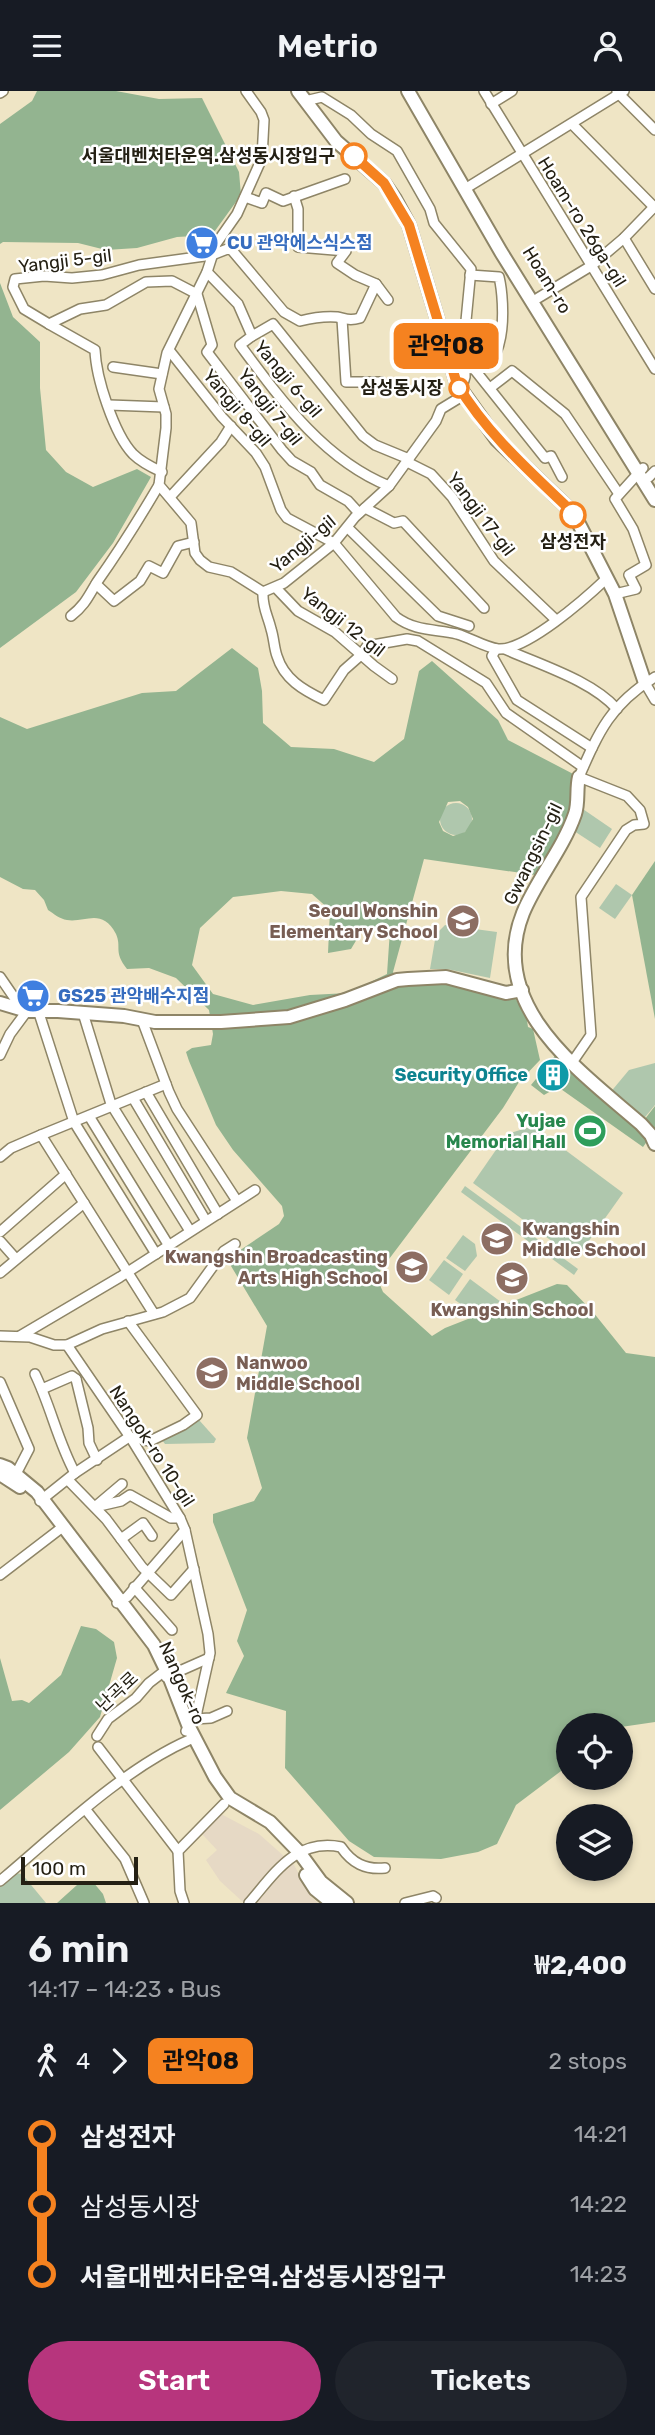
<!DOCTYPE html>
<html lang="en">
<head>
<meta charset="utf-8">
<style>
  :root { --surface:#171b24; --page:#20242c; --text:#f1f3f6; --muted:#9ea1a6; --accent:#b7357d }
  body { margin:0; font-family:Rubik,"Noto Sans KR",sans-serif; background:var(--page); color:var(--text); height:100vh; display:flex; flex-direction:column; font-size:26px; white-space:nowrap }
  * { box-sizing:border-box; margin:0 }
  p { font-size:23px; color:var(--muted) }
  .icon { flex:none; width:38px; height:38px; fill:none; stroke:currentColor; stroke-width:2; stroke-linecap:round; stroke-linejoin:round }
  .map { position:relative; height:1812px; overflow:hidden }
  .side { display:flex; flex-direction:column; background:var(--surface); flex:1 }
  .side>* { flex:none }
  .badge { padding:0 14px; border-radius:10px; font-size:24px; line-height:46px }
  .tools { position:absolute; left:556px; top:1622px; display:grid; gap:14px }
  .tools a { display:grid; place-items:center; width:77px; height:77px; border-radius:50%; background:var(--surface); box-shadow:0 4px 10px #0003; font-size:35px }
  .scale { position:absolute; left:21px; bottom:18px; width:117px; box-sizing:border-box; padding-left:7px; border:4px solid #242014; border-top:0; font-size:19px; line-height:24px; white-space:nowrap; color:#242014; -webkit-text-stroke:5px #fff; paint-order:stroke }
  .map>.badge { position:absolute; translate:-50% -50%; box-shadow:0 0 0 4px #fff }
  .legs { display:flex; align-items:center; gap:10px; height:77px; padding:0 28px; font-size:23px }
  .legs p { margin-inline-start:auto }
  .overview { display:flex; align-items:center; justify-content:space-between; height:119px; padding:0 28px }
  h1 { font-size:38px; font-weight:600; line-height:52px }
  .cta { display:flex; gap:14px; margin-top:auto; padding:14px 28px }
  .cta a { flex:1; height:80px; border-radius:42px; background:var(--accent); color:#fff; font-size:28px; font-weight:600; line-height:80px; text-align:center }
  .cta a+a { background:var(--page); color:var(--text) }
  ul { padding:0 28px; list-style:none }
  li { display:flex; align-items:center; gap:24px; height:70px; font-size:26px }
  li i { display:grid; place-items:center; width:10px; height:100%; margin:0 9px; background:currentColor }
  li i::after { content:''; width:18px; height:18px; margin:-9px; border:5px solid; border-radius:50%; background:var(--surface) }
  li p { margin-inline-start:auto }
  li:first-child i { background:linear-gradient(#0000 50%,currentColor 0) }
  li:last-child i { background:linear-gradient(currentColor 50%,#0000 0) }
  header { display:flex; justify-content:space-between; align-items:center; height:91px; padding:0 28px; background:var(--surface); font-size:32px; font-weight:600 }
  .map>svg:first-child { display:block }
  .industrial { fill:#e6d9c5 }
  .green { fill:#afc7ad }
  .forest { fill:#93b490; fill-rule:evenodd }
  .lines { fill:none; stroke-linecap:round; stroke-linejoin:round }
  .street-casing { stroke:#8e8567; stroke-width:12 }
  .secondary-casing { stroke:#8e8567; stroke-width:16 }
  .street { stroke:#fff; stroke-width:9 }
  .secondary { stroke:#fff; stroke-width:12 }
  .line-1-casing { stroke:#fff; stroke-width:16 }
  .line-1 { stroke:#f58220; stroke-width:10 }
  .stop-1-dot { fill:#fff; stroke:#f58220; stroke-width:3.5 }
  .labels { text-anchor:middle; stroke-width:5; stroke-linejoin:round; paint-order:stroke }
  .stop-label { font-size:18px; font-weight:bold; fill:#242014; stroke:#fff; text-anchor:end }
  .street-label { font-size:18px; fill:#242014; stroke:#fff }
  .shop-label { font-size:18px; font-weight:bold; fill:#366cbe; stroke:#fff; text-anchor:start }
  .education-label { font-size:18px; font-weight:bold; fill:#785e54; stroke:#fff; text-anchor:end }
  .culture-label { font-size:18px; font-weight:bold; fill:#0d838f; stroke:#fff; text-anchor:end }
  .leisure-label { font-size:18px; font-weight:bold; fill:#27864d; stroke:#fff; text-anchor:end }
</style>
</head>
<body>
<header><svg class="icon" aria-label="menu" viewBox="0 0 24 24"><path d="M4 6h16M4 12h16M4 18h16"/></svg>Metrio<svg class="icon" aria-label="person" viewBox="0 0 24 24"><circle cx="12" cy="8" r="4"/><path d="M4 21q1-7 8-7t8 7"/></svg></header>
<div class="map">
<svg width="655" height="1812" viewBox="0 0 655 1812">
  <rect width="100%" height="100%" fill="#efe5c5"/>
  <g class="industrial">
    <path d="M221 1723 259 1743 285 1766 244 1812 220 1790 206 1769 217 1759 202 1743Z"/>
    <path d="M292 1770 311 1806 318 1812H255Z"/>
  </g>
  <g class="green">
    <circle cx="456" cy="728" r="16"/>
    <path d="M577 714 612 738 600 757 568 736Z"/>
    <path d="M616 793 632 804 615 828 599 817Z"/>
    <path d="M445 834 497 841 490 887 447 878H430L436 843Z"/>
    <path d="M655 972V1014L641 1031 609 1003 629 979Z"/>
    <path d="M533 1035 623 1102 576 1168 473 1092 507 1043Z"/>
    <path d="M465 1095 578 1178 574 1184 461 1101Z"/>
    <path d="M463 1144 475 1153 477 1165 465 1180 446 1167Z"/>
    <path d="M444 1169 463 1183 449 1204 429 1189Z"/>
    <path d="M470 1188 501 1211 472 1221 455 1209Z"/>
    <path d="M199 1329 216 1348 214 1352 165 1353 162 1349Z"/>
    <path d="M16 1782 22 1783 46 1812H0V1796Z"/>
  </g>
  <g class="forest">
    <path d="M37 0H116L159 8 202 7 239 81 241 104 212 144 177 146 137 157 106 159 78 152 3 151 0 153V33L32 10Z"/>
    <path d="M0 192 13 226 40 251V297L46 359 66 381 93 396 137 378 151 386 113 452 76 501 0 557Z"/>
    <path d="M232 557 258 577 262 600 263 632 291 656 334 658 374 671 404 648 419 580 432 570 498 629 508 649 579 686 577 714 542 785 424 768 393 881 400 896C425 888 452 893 477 899 490 902 501 911 515 907L526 923 528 936 533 938 540 969 519 991 503 1017 380 1180V1194L383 1201 432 1245 445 1237 557 1193 567 1194 593 1221 626 1262 655 1266V1631L621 1636 569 1634V1674L516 1714 497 1753 478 1761 441 1768 374 1766 349 1750 285 1677 286 1620 226 1602 244 1565 237 1550 247 1519 213 1431V1423L254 1410 262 1397 247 1347 267 1235 231 1175 230 1166 279 1133 284 1125 282 1115 233 1059 216 1034 189 970 186 961 192 957 211 954 213 943 209 919 176 887 149 877 127 878C113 860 122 857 116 843 102 816 85 832 67 829 60 828 54 823 48 819L44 809 35 799 23 798 0 786V626L27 638 142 602 176 600ZM460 710 468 716 473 728 465 741 453 745 443 740 439 731 448 711ZM281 800 312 803 330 819 328 862 351 858 363 838 390 839 387 883 348 902 310 904 253 914 213 903 192 874 200 837 233 806Z"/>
    <path d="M655 770V928L632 804Z"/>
    <path d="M559 960 641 1033 655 1015V1053L651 1045 643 1056 558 996 544 1004 531 994Z"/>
    <path d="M81 1535 96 1538 114 1551 117 1567 100 1626 69 1661 0 1719V1567L12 1610 22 1609 29 1612 61 1584Z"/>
    <path d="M93 1791 103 1803 106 1812H57L77 1794Z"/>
  </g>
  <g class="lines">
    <defs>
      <g id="street">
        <path d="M246 0 261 21 264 29 262 67 237 123 216 153 207 181 167 262 159 298 166 323V337L159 394 191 432 195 462 200 469 209 476 231 481 263 501 284 492 334 452 355 426 389 395 436 330 441 318 464 304"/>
        <path d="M484 0 655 278"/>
        <path d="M617 1 655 39"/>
        <path d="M0 2 3 0"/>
        <path d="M305 10 322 6 351 24 371 43 397 60 430 118 434 132 471 178 465 240V286L461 299"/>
        <path d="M491 13 512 0"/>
        <path d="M572 33 655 117"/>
        <path d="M468 96 624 0"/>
        <path d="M294 105 298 118V156L346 160 337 172 355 184 376 193 388 209"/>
        <path d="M245 106 262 112 266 102 283 110 345 88"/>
        <path d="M624 147 655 198"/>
        <path d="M207 181 238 213 252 245 240 254C281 309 324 369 389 395"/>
        <path d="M538 207 591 175 624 147 655 115"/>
        <path d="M342 228 346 291H381"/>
        <path d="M49 233 95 259C96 287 114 343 133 363 141 371 151 376 162 381"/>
        <path d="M252 245 273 233 363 345 375 354 409 368"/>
        <path d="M169 259 222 326 256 362 265 376 281 419 287 427 334 452 396 526C415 540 434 538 457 543 471 547 484 556 498 558 526 560 586 507 606 488"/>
        <path d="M113 276 162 283"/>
        <path d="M464 276C509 292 505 210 499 186L470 184"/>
        <path d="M474 278 545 367 551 365 562 386"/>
        <path d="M490 297 512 280 565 323 619 403"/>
        <path d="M109 314 164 316"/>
        <path d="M407 371 431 383 452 406 494 470 556 529"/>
        <path d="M649 386 655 380"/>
        <path d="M170 406 221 351 231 335"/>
        <path d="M365 417 394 432 403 430 484 517"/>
        <path d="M359 422 348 410 320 394 311 381 292 370 282 359 207 261 212 254 197 203 172 190 146 191 106 214 80 218 49 233 24 218 13 196 15 188 44 185 72 187 102 184 139 174 212 164 230 157 284 221 300 230C312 227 325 225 337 226 347 228 350 230 360 227L376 193"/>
        <path d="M348 437 438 525 469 535"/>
        <path d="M96 493 114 510 140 490 149 475 163 482 178 455 194 451"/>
        <path d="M276 497 298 520 335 541 374 575 392 588"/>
        <path d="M263 501C262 516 268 525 271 538 274 547 274 557 277 565 284 588 303 599 324 609L344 579 361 564 367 555 407 548 418 550 486 592 506 622 583 676"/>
        <path d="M615 503 636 498 629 484 646 474 633 438 615 408 643 377"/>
        <path d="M71 525C85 514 88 506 97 491 119 460 139 428 159 394"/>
        <path d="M496 558 492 565 517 609 592 657"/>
        <path d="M505 558C540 574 591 589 617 618"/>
        <path d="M645 592 655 609"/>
        <path d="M0 886 22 918"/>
        <path d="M38 919 74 1031 156 1163"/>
        <path d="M83 922 111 1013 190 1140"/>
        <path d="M142 929 169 1001 177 1018 237 1110"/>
        <path d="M0 964 10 943 27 920"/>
        <path d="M571 973 591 944 581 806 626 739 634 734 644 733 640 719 627 705 579 686C599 640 611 613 655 586"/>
        <path d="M146 1001 218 1123"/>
        <path d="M133 1007 206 1130"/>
        <path d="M89 1025 169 1155"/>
        <path d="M41 1044 166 993"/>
        <path d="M0 1066 11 1057 41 1044 154 1223"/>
        <path d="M0 1141 66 1083"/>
        <path d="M0 1150 16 1168"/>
        <path d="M0 1182 84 1112"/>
        <path d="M0 1245 30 1246 54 1254H67L102 1238 163 1221 190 1207 224 1160 235 1153"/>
        <path d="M20 1245 120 1186 255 1099"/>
        <path d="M67 1254 132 1349 180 1427 185 1439 208 1543 210 1562 196 1625 186 1640"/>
        <path d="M35 1283C51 1316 58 1351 75 1382"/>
        <path d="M76 1288 88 1337 89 1352 97 1369"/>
        <path d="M0 1291 29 1358 16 1383"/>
        <path d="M42 1298 72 1285 76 1288"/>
        <path d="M68 1389 106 1428 142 1476 171 1504 194 1478"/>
        <path d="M40 1410 75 1382 129 1346 150 1350 183 1334 197 1324 128 1230"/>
        <path d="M96 1415 122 1393"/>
        <path d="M95 1416 121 1410 130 1404 171 1427H180"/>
        <path d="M121 1448 143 1432 152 1445"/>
        <path d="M0 1484 60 1438"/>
        <path d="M134 1496 172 1539"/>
        <path d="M117 1512 127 1506 185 1439"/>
        <path d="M166 1586 209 1567"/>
        <path d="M194 1628 211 1627 227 1620"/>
        <path d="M97 1645 108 1628 136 1607 149 1592 162 1582"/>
        <path d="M98 1656 178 1760"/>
        <path d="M86 1719 125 1768 144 1812"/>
        <path d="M0 1790C56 1743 123 1678 189 1649"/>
        <path d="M184 1812 180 1800 178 1760 224 1713"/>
        <path d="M249 1812C275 1782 296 1747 341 1756 352 1772 365 1779 385 1777"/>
        <path d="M405 1812 433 1805 436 1807"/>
      </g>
      <g id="secondary">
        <path d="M298 0 336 50 384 92 395 108 409 134 457 293 497 349 566 415 579 433 615 503 645 592"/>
        <path d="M408 0 501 161 655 409"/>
        <path d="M579 686C576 698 579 711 575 723 563 758 537 788 523 822 486 915 580 980 641 1033L651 1044 655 1053"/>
        <path d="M0 912 27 920H58L124 925 155 931H221L289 926 345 909 397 889 408 888 446 886 506 902 522 899"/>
        <path d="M0 1374 8 1377 37 1401 154 1554 169 1585 189 1636 215 1686 230 1707 270 1731 299 1761 321 1791 347 1812"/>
        <path d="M0 1383 20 1396"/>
        <path d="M306 1784 315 1798 332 1812"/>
      </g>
    </defs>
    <use href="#street" class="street-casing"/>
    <use href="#secondary" class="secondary-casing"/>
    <use href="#street" class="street"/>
    <use href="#secondary" class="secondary"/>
  </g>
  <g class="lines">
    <defs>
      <path id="line-1" d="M354 65 384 92 409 134 457 293C486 341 526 377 566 415L573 424"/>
    </defs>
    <use href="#line-1" class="line-1-casing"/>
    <use href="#line-1" class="line-1"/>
  </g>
  <defs>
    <symbol id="supermarket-disc" viewBox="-11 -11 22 22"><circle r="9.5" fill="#3f7fe0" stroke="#fff"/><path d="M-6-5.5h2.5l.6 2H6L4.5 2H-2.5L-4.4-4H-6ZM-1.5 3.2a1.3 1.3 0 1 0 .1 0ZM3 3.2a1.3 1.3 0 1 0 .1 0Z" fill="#fff"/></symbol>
    <symbol id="school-disc" viewBox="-11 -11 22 22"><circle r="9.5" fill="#8d6e63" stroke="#fff"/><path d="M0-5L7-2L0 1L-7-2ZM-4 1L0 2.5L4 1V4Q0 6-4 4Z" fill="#fff"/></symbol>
    <symbol id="building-disc" viewBox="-11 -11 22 22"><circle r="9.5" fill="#0f9aa8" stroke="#fff"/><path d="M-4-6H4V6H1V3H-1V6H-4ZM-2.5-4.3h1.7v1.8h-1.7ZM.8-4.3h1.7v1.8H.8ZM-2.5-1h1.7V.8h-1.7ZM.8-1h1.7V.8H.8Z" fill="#fff"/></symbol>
    <symbol id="stadium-disc" viewBox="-11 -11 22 22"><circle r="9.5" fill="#2e9e5b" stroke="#fff"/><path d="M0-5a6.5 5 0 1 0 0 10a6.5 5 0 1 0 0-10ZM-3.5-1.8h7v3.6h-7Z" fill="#fff"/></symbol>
  </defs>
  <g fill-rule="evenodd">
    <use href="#supermarket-disc" x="183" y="133" width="38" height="38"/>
    <use href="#school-disc" x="444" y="811" width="38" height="38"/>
    <use href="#supermarket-disc" x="14" y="886" width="38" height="38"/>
    <use href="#building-disc" x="534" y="965" width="38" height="38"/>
    <use href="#stadium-disc" x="571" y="1021" width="38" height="38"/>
    <use href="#school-disc" x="478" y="1129" width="38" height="38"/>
    <use href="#school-disc" x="393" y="1157" width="38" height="38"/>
    <use href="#school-disc" x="493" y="1168" width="38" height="38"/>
    <use href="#school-disc" x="193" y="1263" width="38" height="38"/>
  </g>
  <g class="stop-1-dot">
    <circle cx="354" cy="65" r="12"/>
    <circle cx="459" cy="297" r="9"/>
    <circle cx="573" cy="424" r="12"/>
  </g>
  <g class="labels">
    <g class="stop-label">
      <text x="335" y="71">서울대벤처타운역.삼성동시장입구</text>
      <text x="443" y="303">삼성동시장</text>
      <text x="573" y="457" text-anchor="middle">삼성전자</text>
    </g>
    <g class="street-label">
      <text transform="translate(582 131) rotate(58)" y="6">Hoam-ro 26ga-gil</text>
      <text transform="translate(65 170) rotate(-7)" y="6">Yangji 5-gil</text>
      <text transform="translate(547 189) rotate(58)" y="6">Hoam-ro</text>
      <text transform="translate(288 288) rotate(50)" y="6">Yangji 6-gil</text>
      <text transform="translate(270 316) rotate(52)" y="6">Yangji 7-gil</text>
      <text transform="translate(237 317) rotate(50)" y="6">Yangji 8-gil</text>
      <text transform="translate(481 423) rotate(53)" y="6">Yangji 17-gil</text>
      <text transform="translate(303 453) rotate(-40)" y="6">Yangji-gil</text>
      <text transform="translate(343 531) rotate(38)" y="6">Yangji 12-gil</text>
      <text transform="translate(533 763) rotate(-64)" y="6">Gwangsin-gil</text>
      <text transform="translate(152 1355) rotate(57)" y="6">Nangok-ro 10-gil</text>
      <text transform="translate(182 1592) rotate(66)" y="6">Nangok-ro</text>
      <text transform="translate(117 1601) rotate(-43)" y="6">난곡로</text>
    </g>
    <g class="shop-label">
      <text x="227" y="158">CU 관악에스식스점</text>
      <text x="58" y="911">GS25 관악배수지점</text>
    </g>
    <g class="education-label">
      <text x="438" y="826">Seoul Wonshin<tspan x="438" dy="21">Elementary School</tspan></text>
      <text x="522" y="1144" text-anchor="start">Kwangshin<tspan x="522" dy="21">Middle School</tspan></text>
      <text x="388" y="1172">Kwangshin Broadcasting<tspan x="388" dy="21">Arts High School</tspan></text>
      <text x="512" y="1225" text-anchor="middle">Kwangshin School</text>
      <text x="236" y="1278" text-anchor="start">Nanwoo<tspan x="236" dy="21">Middle School</tspan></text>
    </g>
    <g class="culture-label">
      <text x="528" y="990">Security Office</text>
    </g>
    <g class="leisure-label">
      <text x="566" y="1036">Yujae<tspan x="566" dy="21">Memorial Hall</tspan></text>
    </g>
  </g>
</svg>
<div class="tools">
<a><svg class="icon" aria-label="locate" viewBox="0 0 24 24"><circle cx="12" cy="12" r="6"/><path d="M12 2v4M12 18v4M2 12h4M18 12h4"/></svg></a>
<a><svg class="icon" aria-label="layers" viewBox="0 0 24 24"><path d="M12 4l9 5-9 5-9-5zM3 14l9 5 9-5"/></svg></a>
</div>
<div class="scale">100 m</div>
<b class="badge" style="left:446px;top:255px;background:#f58220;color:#111">관악08</b>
</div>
<section class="side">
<div class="overview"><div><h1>6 min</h1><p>14:17 – 14:23 · Bus</p></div><b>₩2,400</b></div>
<div class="legs"><svg class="icon" aria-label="walk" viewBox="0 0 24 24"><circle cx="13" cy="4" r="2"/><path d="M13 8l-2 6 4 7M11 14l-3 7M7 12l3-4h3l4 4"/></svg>4<svg class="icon" aria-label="forward" viewBox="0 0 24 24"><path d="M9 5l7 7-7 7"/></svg><b class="badge" style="background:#f58220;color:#111">관악08</b><p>2 stops</p></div>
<ul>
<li><i style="color:#f58220"></i><b>삼성전자</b><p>14:21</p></li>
<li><i style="color:#f58220"></i><span>삼성동시장</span><p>14:22</p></li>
<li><i style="color:#f58220"></i><b>서울대벤처타운역.삼성동시장입구</b><p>14:23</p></li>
</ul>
<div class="cta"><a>Start</a><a>Tickets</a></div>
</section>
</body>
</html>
